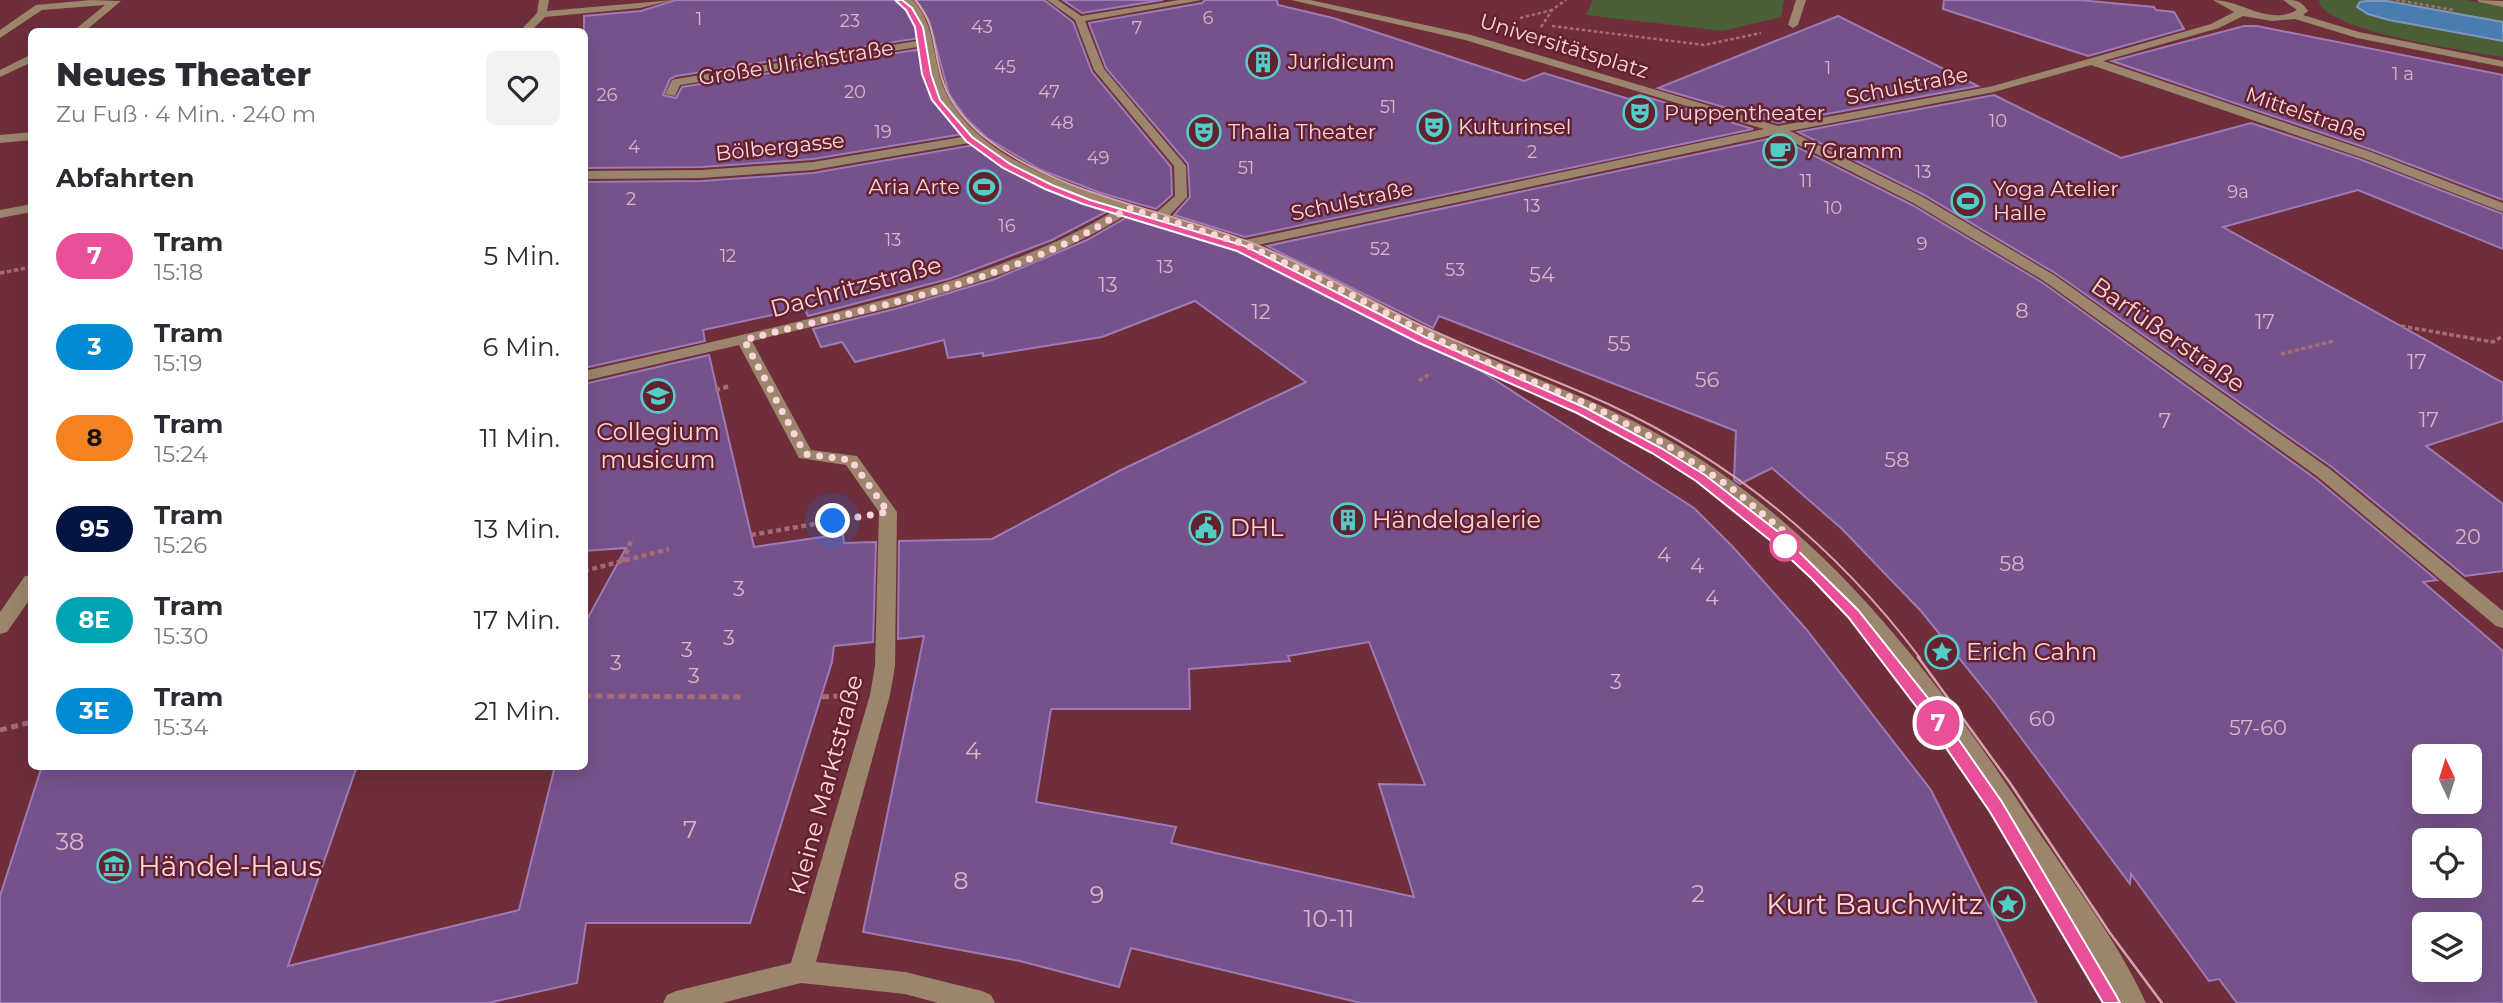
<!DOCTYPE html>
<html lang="de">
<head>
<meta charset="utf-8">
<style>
  :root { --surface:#fff; --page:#f2f2f3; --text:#2b2b33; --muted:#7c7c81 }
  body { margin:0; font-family:Montserrat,sans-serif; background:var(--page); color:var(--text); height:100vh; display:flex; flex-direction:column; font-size:26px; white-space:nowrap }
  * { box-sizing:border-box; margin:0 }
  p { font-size:23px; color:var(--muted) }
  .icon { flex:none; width:38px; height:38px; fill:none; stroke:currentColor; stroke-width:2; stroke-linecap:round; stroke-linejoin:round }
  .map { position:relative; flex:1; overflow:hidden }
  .details { position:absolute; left:28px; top:28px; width:560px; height:742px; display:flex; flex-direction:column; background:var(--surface); border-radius:10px; box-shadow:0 7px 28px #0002 }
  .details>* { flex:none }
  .badge { padding:0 14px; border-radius:23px; font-size:24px; line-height:46px }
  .needle { width:46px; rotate:356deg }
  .fabs { position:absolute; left:2412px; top:744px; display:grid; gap:14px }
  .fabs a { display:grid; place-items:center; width:70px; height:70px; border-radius:10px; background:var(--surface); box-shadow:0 7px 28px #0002; font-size:35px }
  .you { position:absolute; width:35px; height:35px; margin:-18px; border:5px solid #fff; border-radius:50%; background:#1a73e8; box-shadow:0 0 0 10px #1a73e833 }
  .map>.badge { position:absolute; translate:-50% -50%; box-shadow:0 0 0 4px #fff }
  h2 { padding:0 28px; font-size:26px; line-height:63px }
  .round { display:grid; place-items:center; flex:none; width:74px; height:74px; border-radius:10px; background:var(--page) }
  .overview { display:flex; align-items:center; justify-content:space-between; height:119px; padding:0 28px }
  h1 { font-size:33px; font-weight:800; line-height:52px }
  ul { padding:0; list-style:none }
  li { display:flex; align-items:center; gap:21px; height:91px; padding:0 28px }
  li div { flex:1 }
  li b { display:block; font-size:26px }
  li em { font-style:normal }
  li .badge { min-width:77px; font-weight:700; text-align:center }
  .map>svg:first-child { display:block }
  .green { fill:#4a5f37 }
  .water { fill:#497cb0; stroke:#8097bd; stroke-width:2 }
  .building { fill:#75528c; stroke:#9e7bb6; stroke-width:2; fill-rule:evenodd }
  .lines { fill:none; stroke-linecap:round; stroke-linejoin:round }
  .path-far3 { stroke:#a56c76; stroke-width:2.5; stroke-dasharray:3.5 2.5; stroke-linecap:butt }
  .path-far2 { stroke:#a56c76; stroke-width:3.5; stroke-dasharray:4.5 2.5; stroke-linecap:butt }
  .path-far1 { stroke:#a56c76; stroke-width:4.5; stroke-dasharray:5 3.5; stroke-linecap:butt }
  .path { stroke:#a56c76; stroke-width:5; stroke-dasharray:7 4.5; stroke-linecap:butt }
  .minor { fill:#9b856c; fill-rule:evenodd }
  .tram-far1 { stroke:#d5a4ab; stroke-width:2 }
  .tram { stroke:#d5a4ab; stroke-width:2.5 }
  .line { fill:#ea5097; stroke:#fff; stroke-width:2 }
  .walk { stroke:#ffd5da; stroke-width:7; stroke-dasharray:0 12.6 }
  .stop-dot { fill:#fff; stroke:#ea5097; stroke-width:3.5 }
  .labels { text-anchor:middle; stroke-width:5; stroke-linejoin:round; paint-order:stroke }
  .far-number-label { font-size:18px; fill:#dcb4c6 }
  .far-street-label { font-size:21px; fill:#ffd5da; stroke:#632230 }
  .far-poi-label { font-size:21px; fill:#ffd5da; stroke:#632230; text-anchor:start }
  .number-label { font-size:21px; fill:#dcb4c6 }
  .street-label { font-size:24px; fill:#ffd5da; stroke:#632230 }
  .poi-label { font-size:24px; fill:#ffd5da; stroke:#632230; text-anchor:start }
  .near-number-label { font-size:24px; fill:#dcb4c6 }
  .near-poi-label { font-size:28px; fill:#ffd5da; stroke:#632230; text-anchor:start }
</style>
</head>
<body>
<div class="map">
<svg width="2503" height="1003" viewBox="0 0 2503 1003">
  <rect width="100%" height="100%" fill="#6f2e3a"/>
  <g class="green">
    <path d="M1593 0H1784L1781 17 1723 31 1586 15Z"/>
    <path d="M2319 0H2465L2503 6V22L2387 1H2366L2361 11 2389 20 2503 41V57C2473 52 2321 31 2319 0Z"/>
  </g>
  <path class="water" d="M2366 1H2387L2503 22V41L2389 20 2368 14 2357 7 2360 2Z"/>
  <g class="building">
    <path d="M676 0H900L915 20 920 38 676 76 670 79 663 95 676 98 682 87 922 49 935 96 963 134 813 159 702 167 584 168V16L641 11Z"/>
    <path d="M916 0H1044L1073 22 1092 72 1171 167 1172 195 1156 209 1101 193 1041 170 987 138 966 118 949 94 929 21Z"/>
    <path d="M1063 0H1163L1082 13Z"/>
    <path d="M1205 0H1277L1278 5 1333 18 1524 81 1544 73 1629 99 1640 95 1753 129 1245 237 1174 215 1190 197 1188 164 1106 68 1089 23 1202 3Z"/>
    <path d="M1944 0H2079L2154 7 2156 10 2174 12 2184 29 2088 56 1943 9Z"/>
    <path d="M1838 16 1978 86 1778 123 1658 88Z"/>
    <path d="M2244 26H2257L2503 75V200L2372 150 2112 61Z"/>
    <path d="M1994 95 2121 158 2251 123 2362 160 2503 214V249L2358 190 2223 227 2503 383V421L2426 446 2503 504V571L2465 576 2332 467 2055 273 1924 195 1798 132Z"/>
    <path d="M1777 137 1912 205 2043 283 2316 479 2437 580 2423 582 2503 651V1003H2237L2219 979 2209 981 2131 874 2130 884 1993 700 1921 611 1841 528 1772 468 1740 484 1734 480 1736 431 1439 316 1433 328 1267 246ZM2424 756H2469V802H2424ZM2424 840H2469V886H2424ZM2424 924H2469V970H2424Z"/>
    <path d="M974 145 1006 167 1041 185 1110 210 1052 240 952 278 808 316 804 308 703 330 705 341 584 368V182L702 181 813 173Z"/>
    <path d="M1129 216 1215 241 1266 260 1467 362 1694 508 1732 546 1806 629 1931 790 2037 1003H1361L1131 948 1119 987 1020 961 863 932 924 636 898 639 899 541 992 539 1119 471 1306 382 1195 301 1102 337 983 356V353L948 358 944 340 855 362 842 342 821 347 813 329 899 308 995 279 1087 240ZM1369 642 1425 785 1379 784 1414 897 1171 843 1176 827 1036 802 1051 709H1190L1189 669 1290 661 1288 656Z"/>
    <path d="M709 355 754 547 843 534 844 543 876 542 873 642 834 646 832 662 750 923H586L577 983 488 1003H0V896L42 766H357L288 966 519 910 555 766H584V625L626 548 584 551V384Z"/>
  </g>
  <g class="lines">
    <g class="path-far3">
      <path d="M2396 0 2454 10"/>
      <path d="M1520 18 1552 10"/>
      <path d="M1552 26 1704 45 1761 33"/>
      <path d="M1541 27 1552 10 1566 0"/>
    </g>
    <g class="path-far2">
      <path d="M0 273 32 267"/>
      <path d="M2401 326 2493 342 2503 336"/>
      <path d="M2281 354 2334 341"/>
      <path d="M1419 381 1431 373"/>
    </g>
    <g class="path-far1">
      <path d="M715 390 730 386"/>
      <path d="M751 535 849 518"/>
      <path d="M623 562 632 538"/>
      <path d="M584 571 669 549"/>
    </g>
    <g class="path">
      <path d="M584 696 745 697"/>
      <path d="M822 697 840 696"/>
      <path d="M0 730 32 722"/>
    </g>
    <g class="minor">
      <path d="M91 0 121 1 84 32H72L105 5 42 10 0 38V30L36 5Z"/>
      <path d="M539 0H549L547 11 673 0 640 8 545 17 530 32H519L537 13Z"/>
      <path d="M903 0H913C938 27 931 64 947 95 983 165 1088 193 1157 212L1175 196 1174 166 1094 70 1075 20 1047 0H1058L1081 16 1179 0H1202L1085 21 1104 69 1186 166 1187 197 1169 216 1245 240 1764 129 1465 40 1291 0H1310L1471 35 1778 126 1993 86 2211 24 2234 12 2213 0C2242 0 2267 26 2297 10L2283 0C2295 0 2301 0 2308 11L2303 15 2359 32 2503 61V67L2357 38 2295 19 2272 21 2243 16 2219 28 2103 61 2371 152 2503 203V212L2363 158 2091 65 1994 92 1790 131 1923 197 2054 275 2330 469 2503 611V628L2496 626 2318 477 2044 281 1913 203 1777 134 1258 245C1329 274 1395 313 1464 346 1531 378 1602 402 1667 439 1824 529 1932 671 2030 819 2069 878 2117 939 2146 1003H2120C2093 949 2056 897 2024 846 1938 713 1846 575 1713 484 1630 427 1538 394 1449 350 1388 320 1329 286 1267 258 1222 239 1176 226 1129 213 1016 284 881 310 752 341L811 450 857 456 897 512 895 666 890 695 816 962 905 972 982 991 991 995 995 1003H938L905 994 801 983 722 1003H663L667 995 676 991 791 963 870 695 875 666 879 512 846 465 799 458 739 345 584 381V371C673 351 761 331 849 309 942 285 1034 260 1117 209 1066 195 1017 175 975 142L813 170 702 178 584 179V171L702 170 813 162 968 136C941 110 929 82 924 46L680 85 675 96 665 94 672 80 676 79 923 40 917 19Z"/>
      <path d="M1796 0H1806L1798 25 1793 28 1788 25Z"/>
      <path d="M2477 0 2503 1V7L2479 2Z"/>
      <path d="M32 54V62L0 77V70Z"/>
      <path d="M32 132V140L0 143V135Z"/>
      <path d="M32 204V212L0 218V210Z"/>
      <path d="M32 575V596L7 632 0 634V612L25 576Z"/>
    </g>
    <g class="tram-far1">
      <path d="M899 0C925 29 917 56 931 89 968 172 1073 199 1153 220"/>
      <path d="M915 0C936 23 933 48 941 75 947 99 964 120 983 136 1059 196 1161 208 1249 242 1312 266 1369 302 1429 329 1488 356 1550 377 1608 404 1734 462 1837 548 1920 658"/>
      <path d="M1275 263C1330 292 1384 322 1440 349 1517 385 1597 415 1670 459 1754 510 1829 581 1890 658"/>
    </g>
    <g class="tram">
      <path d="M1888 657C1973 766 2043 882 2110 1003"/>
      <path d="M1918 657 2010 783 2110 933 2162 1003"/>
    </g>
  </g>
  <path class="line" d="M895 0H902L912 8 923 27 931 74 940 100 972 137 1010 164 1052 185 1090 200 1245 246 1425 337 1586 408 1661 448 1705 475 1781 534 1858 610 1943 717 2002 802 2117 997 2120 1003H2103L1990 812 1931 726 1848 617 1811 578 1771 541 1696 481 1652 453 1577 413 1417 342 1237 251 1083 204 1045 189 1003 168 966 141 932 100 922 74 915 27 906 10Z"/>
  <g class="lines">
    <path class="walk" d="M833 521 888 512 851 460 805 454 744 340C867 308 1022 280 1128 208L1244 244 1318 278 1465 353 1594 407 1665 444 1729 486 1792 538 1785 546"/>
  </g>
  <defs>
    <symbol id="building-ring" viewBox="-11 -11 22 22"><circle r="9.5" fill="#632230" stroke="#54cdc7" stroke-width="1.5"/><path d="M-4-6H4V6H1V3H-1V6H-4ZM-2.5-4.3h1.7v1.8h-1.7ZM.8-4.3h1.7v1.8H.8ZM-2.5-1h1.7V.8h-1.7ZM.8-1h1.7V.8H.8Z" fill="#54cdc7"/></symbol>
    <symbol id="theatre-ring" viewBox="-11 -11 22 22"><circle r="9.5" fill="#632230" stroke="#54cdc7" stroke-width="1.5"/><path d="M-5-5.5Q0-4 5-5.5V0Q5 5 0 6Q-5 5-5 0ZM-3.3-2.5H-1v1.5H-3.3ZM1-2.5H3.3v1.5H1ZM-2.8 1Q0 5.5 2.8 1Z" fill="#54cdc7"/></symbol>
    <symbol id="cafe-ring" viewBox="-11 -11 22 22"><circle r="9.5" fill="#632230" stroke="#54cdc7" stroke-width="1.5"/><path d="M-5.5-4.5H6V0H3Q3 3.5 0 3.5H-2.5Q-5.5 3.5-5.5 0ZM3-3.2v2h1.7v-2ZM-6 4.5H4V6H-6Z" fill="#54cdc7"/></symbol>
    <symbol id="stadium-ring" viewBox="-11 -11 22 22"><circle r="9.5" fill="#632230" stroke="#54cdc7" stroke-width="1.5"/><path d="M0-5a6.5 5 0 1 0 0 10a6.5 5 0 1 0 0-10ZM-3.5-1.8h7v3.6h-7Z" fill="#54cdc7"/></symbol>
    <symbol id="university-ring" viewBox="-11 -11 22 22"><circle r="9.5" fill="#632230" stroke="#54cdc7" stroke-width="1.5"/><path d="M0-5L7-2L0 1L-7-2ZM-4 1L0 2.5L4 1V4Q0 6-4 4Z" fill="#54cdc7"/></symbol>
    <symbol id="civic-ring" viewBox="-11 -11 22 22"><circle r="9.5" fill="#632230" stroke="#54cdc7" stroke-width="1.5"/><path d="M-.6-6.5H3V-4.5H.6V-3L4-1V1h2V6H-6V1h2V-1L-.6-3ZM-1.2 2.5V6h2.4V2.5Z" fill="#54cdc7"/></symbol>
    <symbol id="sight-ring" viewBox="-11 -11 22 22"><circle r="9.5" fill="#632230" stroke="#54cdc7" stroke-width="1.5"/><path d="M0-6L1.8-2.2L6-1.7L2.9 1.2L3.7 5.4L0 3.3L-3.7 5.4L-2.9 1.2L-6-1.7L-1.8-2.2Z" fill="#54cdc7"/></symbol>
    <symbol id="museum-ring" viewBox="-11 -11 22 22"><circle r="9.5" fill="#632230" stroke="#54cdc7" stroke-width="1.5"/><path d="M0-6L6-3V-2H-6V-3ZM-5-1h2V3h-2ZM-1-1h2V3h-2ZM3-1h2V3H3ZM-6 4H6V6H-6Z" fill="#54cdc7"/></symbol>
  </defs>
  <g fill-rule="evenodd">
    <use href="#building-ring" x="1244" y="43" width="38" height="38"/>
    <use href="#theatre-ring" x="1621" y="94" width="38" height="38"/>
    <use href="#theatre-ring" x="1415" y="108" width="38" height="38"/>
    <use href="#theatre-ring" x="1185" y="113" width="38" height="38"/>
    <use href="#cafe-ring" x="1761" y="132" width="38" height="38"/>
    <use href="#stadium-ring" x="965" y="168" width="38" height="38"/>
    <use href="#stadium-ring" x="1949" y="182" width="38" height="38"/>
    <use href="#university-ring" x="639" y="377" width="38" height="38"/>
    <use href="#building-ring" x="1329" y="501" width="38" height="38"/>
    <use href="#civic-ring" x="1187" y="509" width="38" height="38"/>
    <use href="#sight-ring" x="1923" y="633" width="38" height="38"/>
    <use href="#museum-ring" x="95" y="847" width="38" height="38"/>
    <use href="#sight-ring" x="1989" y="885" width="38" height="38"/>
  </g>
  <circle class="stop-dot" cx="1785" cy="546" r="14"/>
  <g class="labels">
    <g class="far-number-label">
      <text x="1208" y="24">6</text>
      <text x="699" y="25">1</text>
      <text x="850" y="27">23</text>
      <text x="982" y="33">43</text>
      <text x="1137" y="34">7</text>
      <text x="1005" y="73">45</text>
      <text x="1828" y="74">1</text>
      <text x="2403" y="80">1 a</text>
      <text x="855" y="98">20</text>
      <text x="1049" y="98">47</text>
      <text x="607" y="101">26</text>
      <text x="1388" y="113">51</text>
      <text x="1998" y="127">10</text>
      <text x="1062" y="129">48</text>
      <text x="883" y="138">19</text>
      <text x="634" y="153">4</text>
      <text x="1532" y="158">2</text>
      <text x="1098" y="164">49</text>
      <text x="1246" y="174">51</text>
      <text x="1923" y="178">13</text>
      <text x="1806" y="187">11</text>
      <text x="2238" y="198">9a</text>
      <text x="631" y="205">2</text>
      <text x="1532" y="212">13</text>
      <text x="1833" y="214">10</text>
      <text x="1007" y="232">16</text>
      <text x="893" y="246">13</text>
      <text x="1922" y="250">9</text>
      <text x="1380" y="255">52</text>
      <text x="728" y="262">12</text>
      <text x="1165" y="273">13</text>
      <text x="1455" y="276">53</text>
    </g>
    <g class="far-street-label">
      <text transform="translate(1564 46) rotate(17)" y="7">Universitätsplatz</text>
      <text transform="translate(796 63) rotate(-9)" y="7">Große Ulrichstraße</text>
      <text transform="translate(1907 86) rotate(-11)" y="7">Schulstraße</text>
      <text transform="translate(2306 114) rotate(19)" y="7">Mittelstraße</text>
      <text transform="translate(780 147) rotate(-6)" y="7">Bölbergasse</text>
      <text transform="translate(1352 201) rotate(-12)" y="7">Schulstraße</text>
    </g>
    <g class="far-poi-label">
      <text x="1288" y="69">Juridicum</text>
      <text x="1664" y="120">Puppentheater</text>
      <text x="1458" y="134">Kulturinsel</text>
      <text x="1228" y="139">Thalia Theater</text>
      <text x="1804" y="158">7 Gramm</text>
      <text x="960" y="194" text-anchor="end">Aria Arte</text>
      <text x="1993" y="196">Yoga Atelier<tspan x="1993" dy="24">Halle</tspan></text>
    </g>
    <g class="number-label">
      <text x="1542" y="282">54</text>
      <text x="1108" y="292">13</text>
      <text x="2022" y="318">8</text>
      <text x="1261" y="319">12</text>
      <text x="2265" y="329">17</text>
      <text x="1619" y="351">55</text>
      <text x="2417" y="369">17</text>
      <text x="1707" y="387">56</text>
      <text x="2429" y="427">17</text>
      <text x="2165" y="428">7</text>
      <text x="1897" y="467">58</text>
      <text x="2468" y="544">20</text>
      <text x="1664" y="562">4</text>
      <text x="2012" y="571">58</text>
      <text x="1697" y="573">4</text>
      <text x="739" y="596">3</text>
      <text x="1712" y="605">4</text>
      <text x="729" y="645">3</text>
      <text x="687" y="657">3</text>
      <text x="616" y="670">3</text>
      <text x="694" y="683">3</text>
      <text x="1616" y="689">3</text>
      <text x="2042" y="726">60</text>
      <text x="2258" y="735">57-60</text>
    </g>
    <g class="street-label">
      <text transform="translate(856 287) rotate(-15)" y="8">Dachritzstraße</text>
      <text transform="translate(2168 335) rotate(35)" y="8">Barfüßerstraße</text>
      <text transform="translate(826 785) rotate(-75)" y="8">Kleine Marktstraße</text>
    </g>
    <g class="poi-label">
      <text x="658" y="440" text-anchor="middle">Collegium<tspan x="658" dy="28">musicum</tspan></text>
      <text x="1372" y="528">Händelgalerie</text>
      <text x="1230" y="536">DHL</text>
      <text x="1966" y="660">Erich Cahn</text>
    </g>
    <g class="near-number-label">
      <text x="973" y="759">4</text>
      <text x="690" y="838">7</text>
      <text x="70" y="850">38</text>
      <text x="961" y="889">8</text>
      <text x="1698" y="902">2</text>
      <text x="1097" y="903">9</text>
      <text x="1329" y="927">10-11</text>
    </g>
    <g class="near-poi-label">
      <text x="138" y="876">Händel-Haus</text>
      <text x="1983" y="914" text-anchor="end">Kurt Bauchwitz</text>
    </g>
  </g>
</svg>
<div class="fabs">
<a><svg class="needle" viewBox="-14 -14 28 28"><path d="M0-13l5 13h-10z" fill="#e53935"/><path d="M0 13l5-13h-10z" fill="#7c7c81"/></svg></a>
<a><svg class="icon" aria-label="locate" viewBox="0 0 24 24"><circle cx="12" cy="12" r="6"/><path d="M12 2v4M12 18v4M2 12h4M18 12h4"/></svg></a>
<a><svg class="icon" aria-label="layers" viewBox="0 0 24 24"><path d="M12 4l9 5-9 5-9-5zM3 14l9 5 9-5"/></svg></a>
</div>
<div class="you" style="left:833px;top:521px"></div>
<b class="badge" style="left:1938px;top:723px;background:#ea5097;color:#fff">7</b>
<section class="details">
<div class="overview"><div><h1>Neues Theater</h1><p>Zu Fuß · 4 Min. · 240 m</p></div><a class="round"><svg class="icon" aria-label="heart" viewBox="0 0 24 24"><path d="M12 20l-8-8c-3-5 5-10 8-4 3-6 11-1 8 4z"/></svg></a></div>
<h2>Abfahrten</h2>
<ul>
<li><span class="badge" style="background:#ea5097;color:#fff">7</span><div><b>Tram</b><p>15:18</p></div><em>5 Min.</em></li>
<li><span class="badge" style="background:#008bd2;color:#fff">3</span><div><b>Tram</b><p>15:19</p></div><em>6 Min.</em></li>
<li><span class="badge" style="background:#f58220;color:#111">8</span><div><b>Tram</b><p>15:24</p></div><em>11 Min.</em></li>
<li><span class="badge" style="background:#051541;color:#fff">95</span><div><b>Tram</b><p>15:26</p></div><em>13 Min.</em></li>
<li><span class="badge" style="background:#00a3b4;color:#fff">8E</span><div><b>Tram</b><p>15:30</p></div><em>17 Min.</em></li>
<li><span class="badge" style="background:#008bd2;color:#fff">3E</span><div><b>Tram</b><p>15:34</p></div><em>21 Min.</em></li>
</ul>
</section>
</div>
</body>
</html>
